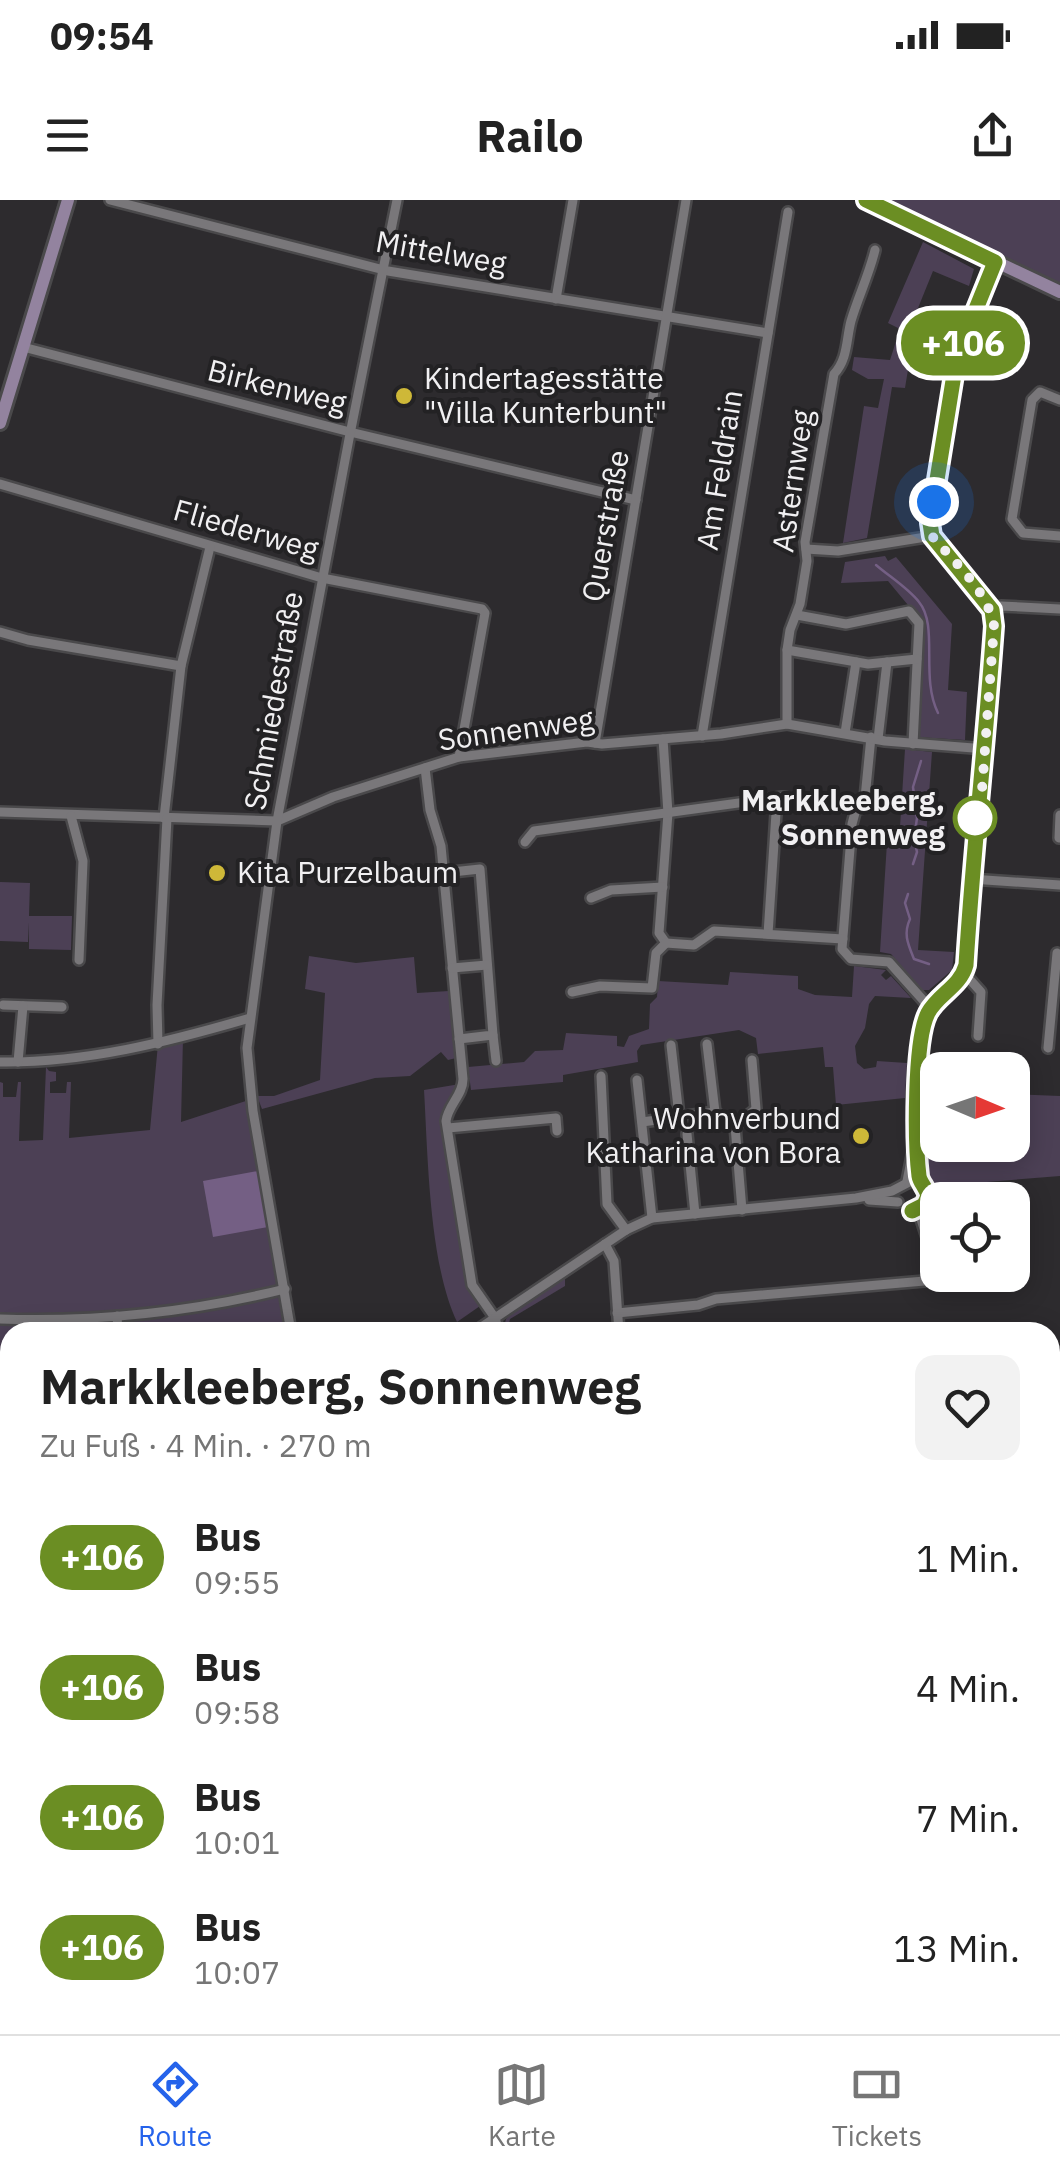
<!DOCTYPE html>
<html lang="de">
<head>
<meta charset="utf-8">
<style>
  :root { --surface:#fff; --page:#f2f2f2; --text:#222; --muted:#767676; --line:#e0e0e0; --accent:#2563eb }
  body { margin:0; font-family:"IBM Plex Sans",sans-serif; background:var(--page); color:var(--text); height:100vh; display:flex; flex-direction:column; font-size:38px; white-space:nowrap }
  * { box-sizing:border-box; margin:0 }
  p { font-size:32px; color:var(--muted) }
  .icon { flex:none; width:55px; height:55px; fill:none; stroke:currentColor; stroke-width:2; stroke-linecap:round; stroke-linejoin:round }
  .map { position:relative; flex:1; overflow:hidden }
  .side { position:absolute; left:0px; top:1122px; width:1060px; height:712px; display:flex; flex-direction:column; background:var(--surface); border-radius:30px 30px 0 0; box-shadow:0 5px 25px #0003 }
  .side>* { flex:none }
  .badge { padding:0 20px; border-radius:32px; font-size:35px; line-height:65px }
  .needle { width:65px; rotate:92deg }
  .controls { position:absolute; left:920px; top:852px; display:grid; gap:20px }
  .controls a { display:grid; place-items:center; width:110px; height:110px; border-radius:20px; background:var(--surface); box-shadow:0 5px 25px #0003; font-size:50px }
  .you { position:absolute; width:50px; height:50px; margin:-25px; border:8px solid #fff; border-radius:50%; background:#1a73e8; box-shadow:0 0 0 15px #1a73e833 }
  .map>.badge { position:absolute; translate:-50% -50%; box-shadow:0 0 0 5px #fff }
  .round { display:grid; place-items:center; flex:none; width:105px; height:105px; border-radius:20px; background:var(--page) }
  .overview { display:flex; align-items:center; justify-content:space-between; height:170px; padding:0 40px }
  h1 { font-size:48px; font-weight:800; line-height:75px }
  ul { padding:0; list-style:none }
  li { display:flex; align-items:center; gap:30px; height:130px; padding:0 40px }
  li div { flex:1 }
  li b { display:block; font-size:38px }
  li em { font-style:normal }
  li .badge { min-width:110px; font-weight:700; text-align:center }
  .status { display:flex; justify-content:space-between; align-items:center; height:70px; padding:0 50px; background:var(--surface); direction:ltr }
  .status svg { height:28px; fill:currentColor }
  header { display:flex; justify-content:space-between; align-items:center; height:130px; padding:0 40px; background:var(--surface); font-size:45px; font-weight:800 }
  .dock { display:flex; justify-content:space-around; align-items:center; height:140px; border-top:2px solid var(--line); background:var(--surface); font-size:28px; color:var(--muted) }
  .dock a { display:grid; justify-items:center; gap:5px }
  .dock .on { color:var(--accent) }
  .map>svg:first-child { display:block }
  .green { fill:#4c4055 }
  .water { fill:#745f84 }
  .lines { fill:none; stroke-linecap:round; stroke-linejoin:round }
  .stream { stroke:#745f84; stroke-width:2.5 }
  .street-casing { stroke:#4a494b; stroke-width:14 }
  .secondary-casing { stroke:#4a494b; stroke-width:18 }
  .street { stroke:#79777a; stroke-width:9 }
  .secondary { stroke:#93839f; stroke-width:12 }
  .line-casing { stroke:#fff; stroke-width:22 }
  .line { stroke:#6b8e23; stroke-width:15 }
  .walk { stroke:#f1f0f2; stroke-width:10; stroke-dasharray:0 18 }
  .poi-dot { fill:#ceb838; stroke:#232224; stroke-width:4 }
  .stop-dot { fill:#fff; stroke:#6b8e23; stroke-width:5 }
  .labels { text-anchor:middle; stroke-width:8; stroke-linejoin:round; paint-order:stroke }
  .street-label { font-size:30px; fill:#f1f0f2; stroke:#232224 }
  .poi-label { font-size:30px; fill:#f1f0f2; stroke:#232224; text-anchor:start }
  .stop-label { font-size:30px; font-weight:bold; fill:#f1f0f2; stroke:#232224; text-anchor:end }
</style>
</head>
<body>
<div class="status"><b>09:54</b><svg viewBox="0 0 49 12"><path d="M0 12V9h3v3zM5 12V6h3v6zM10 12V3h3v9zM15 12V0h3v12zM26 1h20v11H26zM47 4h2v5h-2z"/></svg></div>
<header><svg class="icon" aria-label="menu" viewBox="0 0 24 24"><path d="M4 6h16M4 12h16M4 18h16"/></svg>Railo<svg class="icon" aria-label="share" viewBox="0 0 24 24"><path d="M12 15V3M7 8l5-5 5 5M5 13v7h14v-7"/></svg></header>
<div class="map">
<svg width="1060" height="1834" viewBox="0 0 1060 1834">
  <rect width="100%" height="100%" fill="#2d2b2e"/>
  <g class="green">
    <path d="M881 0H1060V85Z"/>
    <path d="M923 42 974 69 969 86 933 71 916 113 922 116 913 139 905 188 892 187 867 338 843 343 864 206 878 208 884 179H868L852 170 854 157 890 160 900 129 888 123Z"/>
    <path d="M885 356 888 361 896 357 952 424 948 490 967 492 965 540 916 537 923 423 888 381 841 383 845 362Z"/>
    <path d="M905 549 932 552 918 750 954 752 952 770 929 790H922L891 754 880 752 888 627H900Z"/>
    <path d="M0 682 30 683 29 716H72L71 750 29 749V722L28 742 0 741Z"/>
    <path d="M309 756 356 763 414 757 417 793 449 791 456 858 448 860 441 852 410 876 375 878 262 909 257 896H274L320 880 325 793 305 789Z"/>
    <path d="M854 766 886 770 881 775 886 780 891 776 911 798 875 796 869 804 865 828 855 846 857 863 864 869 876 867 877 861 907 863 905 898 836 905 833 867H825L823 847 758 854 756 838 739 830 641 845 637 851 638 862 563 875V882L471 890 468 867 524 862 535 851 563 850 566 833 617 836V846L624 847 629 836 649 829 650 804 657 797 658 781 728 785 730 772 798 776V789L815 795 852 797Z"/>
    <path d="M183 838 181 922 252 899 291 1132H10V1179L0 1180V882L3 883V897H16L18 882H21L19 941 43 940 46 867 49 871 56 872V881L50 882V893H66L67 882H71L69 938 150 930 158 844Z"/>
    <path d="M460 884 446 907 444 917 468 1086 480 1106 457 1122C429 1063 428 957 424 890Z"/>
    <path d="M1013 894 1060 896V976L937 986 924 972 926 930 937 924 938 945H1012Z"/>
    <path d="M565 1077V1086L510 1119 507 1132H503L506 1119 512 1112Z"/>
    <path d="M1060 1549V1834H621L626 1825H1050V1554Z"/>
  </g>
  <path class="water" d="M258 971 268 1027 213 1037 203 981Z"/>
  <g class="lines">
    <g class="stream">
      <path d="M876 365C890 377 908 388 919 402 939 426 920 477 938 513"/>
      <path d="M913 664 917 652 914 639 917 618 913 587 921 561"/>
      <path d="M908 694 905 703 910 719C903 734 908 744 914 759L929 764"/>
    </g>
    <defs>
      <g id="street">
        <path d="M110 0 388 71 768 133"/>
        <path d="M556 99 573 0"/>
        <path d="M23 147 350 232 636 300"/>
        <path d="M1060 200 1040 192 1032 200 1012 319 1023 333 1060 336"/>
        <path d="M0 284 322 378 482 409 485 413 459 557"/>
        <path d="M806 349 838 351 932 336"/>
        <path d="M991 410 1001 406 1060 409"/>
        <path d="M797 415 846 424 909 411 919 423 913 544"/>
        <path d="M0 432 28 440 181 466"/>
        <path d="M787 450 868 464 917 459"/>
        <path d="M787 524V450L790 430 800 404 807 361 805 342 834 174C848 159 846 140 851 121 858 97 869 75 875 50"/>
        <path d="M845 533 856 462"/>
        <path d="M702 536 788 12"/>
        <path d="M871 537 864 608 856 609 852 624 842 749 851 759 889 762 931 809"/>
        <path d="M663 539 668 613 659 733 666 743"/>
        <path d="M878 539 887 462"/>
        <path d="M595 543 686 0"/>
        <path d="M425 568 430 610 441 646 463 879C463 895 448 905 446 921L472 1085 495 1118 499 1132"/>
        <path d="M0 612 277 621 333 597 459 557 587 542 602 544 721 534 787 524 885 541 986 549"/>
        <path d="M71 616 83 661 79 760"/>
        <path d="M164 618 181 466 210 347"/>
        <path d="M1059 638 1060 615"/>
        <path d="M525 642 534 631 782 597 856 609"/>
        <path d="M443 673 480 669 493 835 459 839"/>
        <path d="M971 679 1060 685"/>
        <path d="M591 698 611 690 663 687"/>
        <path d="M768 734 777 598"/>
        <path d="M666 743 694 745 714 731 843 739"/>
        <path d="M452 768 487 765"/>
        <path d="M964 773 981 792 978 836"/>
        <path d="M572 792 600 786 652 788 656 753 666 743"/>
        <path d="M3 805 62 807"/>
        <path d="M493 835 496 861"/>
        <path d="M158 844 157 805 167 618"/>
        <path d="M707 844 715 912"/>
        <path d="M671 845 679 916"/>
        <path d="M1048 848 1057 753"/>
        <path d="M0 862C86 863 168 842 250 818"/>
        <path d="M18 862 23 806"/>
        <path d="M601 876 607 1004 626 1030"/>
        <path d="M637 880 652 1018"/>
        <path d="M642 922 715 912 735 926 756 909 752 860"/>
        <path d="M735 926 742 1010"/>
        <path d="M448 928 556 918 557 931"/>
        <path d="M687 934 695 1014"/>
        <path d="M919 948V981"/>
        <path d="M907 981 917 930 923 828 931 809 958 782 966 765 974 625 982 599 994 426 991 410 932 336 930 323 957 156 995 62"/>
        <path d="M869 1000 898 1002"/>
        <path d="M605 1044 614 1061 619 1132"/>
        <path d="M617 1113 698 1105 716 1099 936 1080 932 1053 918 1010"/>
        <path d="M117 1116 118 1132"/>
        <path d="M0 1119C95 1122 192 1112 285 1089"/>
        <path d="M291 1132 253 911 247 848 277 621 349 239 397 0"/>
        <path d="M474 1132 626 1030 652 1018 856 998 892 991 913 980C930 984 932 1000 918 1010"/>
        <path d="M0 1258 10 1257"/>
        <path d="M0 1454 10 1448"/>
        <path d="M0 1459 10 1475"/>
        <path d="M356 1825V1834"/>
        <path d="M566 1834 617 1828"/>
      </g>
      <g id="secondary">
        <path d="M866 0 1060 92"/>
        <path d="M0 223 68 0"/>
        <path d="M1050 1537 1060 1530"/>
      </g>
    </defs>
    <use href="#street" class="street-casing"/>
    <use href="#secondary" class="secondary-casing"/>
    <use href="#street" class="street"/>
    <use href="#secondary" class="secondary"/>
  </g>
  <g class="lines">
    <defs>
      <path id="line" d="M866 0 995 62 957 156 930 323 932 336 992 410 994 426C986 540 973 651 966 765 960 787 938 794 928 813 914 840 915 943 919 976 920 983 926 987 928 996L924 1005 912 1011"/>
    </defs>
    <use href="#line" class="line-casing"/>
    <use href="#line" class="line"/>
    <path class="walk" d="M934 302 932 336C954 362 988 391 994 426L982 590 975 618"/>
  </g>
  <g class="poi-dot">
    <circle cx="404" cy="196" r="10"/>
    <circle cx="217" cy="673" r="10"/>
    <circle cx="861" cy="936" r="10"/>
  </g>
  <circle class="stop-dot" cx="975" cy="618" r="20"/>
  <g class="labels">
    <g class="street-label">
      <text transform="translate(441 53) rotate(10)" y="10">Mittelweg</text>
      <text transform="translate(277 187) rotate(14)" y="10">Birkenweg</text>
      <text transform="translate(720 270) rotate(-81)" y="10">Am Feldrain</text>
      <text transform="translate(793 281) rotate(-82)" y="10">Asternweg</text>
      <text transform="translate(606 326) rotate(-80)" y="10">Querstraße</text>
      <text transform="translate(246 330) rotate(16)" y="10">Fliederweg</text>
      <text transform="translate(274 501) rotate(-80)" y="10">Schmiedestraße</text>
      <text transform="translate(516 530) rotate(-8)" y="10">Sonnenweg</text>
    </g>
    <g class="poi-label">
      <text x="424" y="189">Kindertagesstätte<tspan x="424" dy="34">"Villa Kunterbunt"</tspan></text>
      <text x="237" y="683">Kita Purzelbaum</text>
      <text x="841" y="929" text-anchor="end">Wohnverbund<tspan x="841" dy="34">Katharina von Bora</tspan></text>
    </g>
    <g class="stop-label">
      <text x="945" y="611">Markkleeberg,<tspan x="945" dy="34">Sonnenweg</tspan></text>
    </g>
  </g>
</svg>
<div class="controls">
<a><svg class="needle" viewBox="-14 -14 28 28"><path d="M0-13l5 13h-10z" fill="#e53935"/><path d="M0 13l5-13h-10z" fill="#767676"/></svg></a>
<a><svg class="icon" aria-label="locate" viewBox="0 0 24 24"><circle cx="12" cy="12" r="6"/><path d="M12 2v4M12 18v4M2 12h4M18 12h4"/></svg></a>
</div>
<div class="you" style="left:934px;top:302px"></div>
<b class="badge" style="left:963px;top:143px;background:#6b8e23;color:#fff">+106</b>
<section class="side">
<div class="overview"><div><h1>Markkleeberg, Sonnenweg</h1><p>Zu Fuß · 4 Min. · 270 m</p></div><a class="round"><svg class="icon" aria-label="heart" viewBox="0 0 24 24"><path d="M12 20l-8-8c-3-5 5-10 8-4 3-6 11-1 8 4z"/></svg></a></div>
<ul>
<li><span class="badge" style="background:#6b8e23;color:#fff">+106</span><div><b>Bus</b><p>09:55</p></div><em>1 Min.</em></li>
<li><span class="badge" style="background:#6b8e23;color:#fff">+106</span><div><b>Bus</b><p>09:58</p></div><em>4 Min.</em></li>
<li><span class="badge" style="background:#6b8e23;color:#fff">+106</span><div><b>Bus</b><p>10:01</p></div><em>7 Min.</em></li>
<li><span class="badge" style="background:#6b8e23;color:#fff">+106</span><div><b>Bus</b><p>10:07</p></div><em>13 Min.</em></li>
</ul>
</section>
</div>
<nav class="dock">
<a class="on"><svg class="icon" aria-label="directions" viewBox="0 0 24 24"><path d="M12 3l9 9-9 9-9-9zM9 14v-3h6M13 9l2 2-2 2"/></svg>Route</a>
<a><svg class="icon" aria-label="map" viewBox="0 0 24 24"><path d="M3 6l6-2 6 2 6-2v14l-6 2-6-2-6 2zM9 4v14M15 6v14"/></svg>Karte</a>
<a><svg class="icon" aria-label="tickets" viewBox="0 0 24 24"><path d="M3 7h18v10H3zM15 7v10"/></svg>Tickets</a>
</nav>
</body>
</html>
